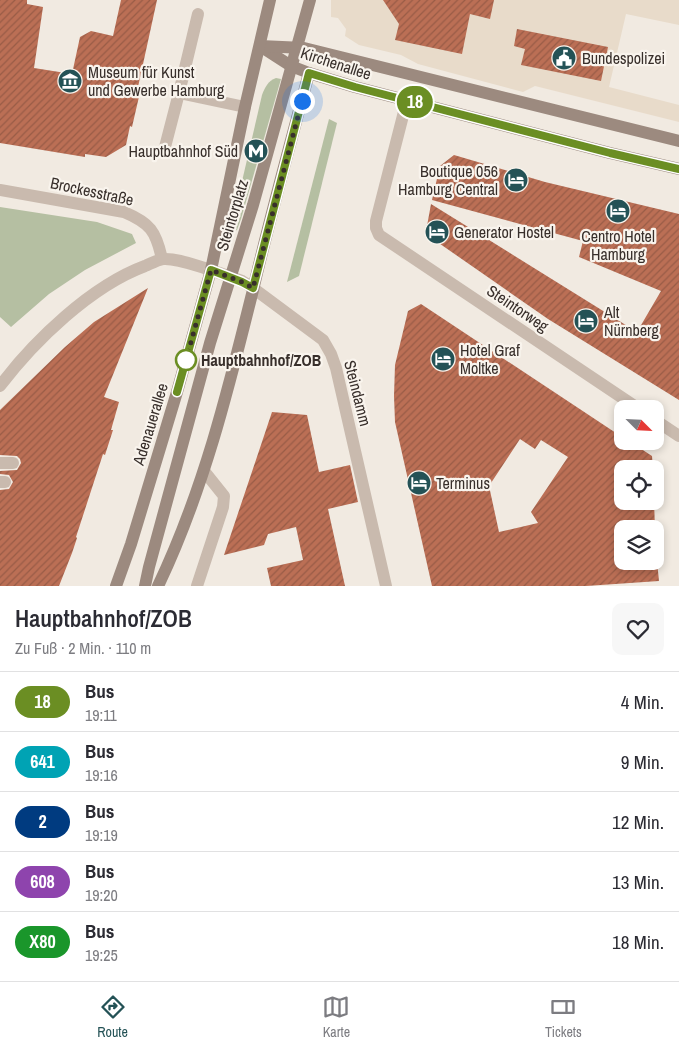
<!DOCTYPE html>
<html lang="de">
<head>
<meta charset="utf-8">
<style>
  :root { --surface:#fff; --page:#f7f7f7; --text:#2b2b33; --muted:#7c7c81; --line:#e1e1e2; --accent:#245256 }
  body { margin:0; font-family:"Archivo Narrow",sans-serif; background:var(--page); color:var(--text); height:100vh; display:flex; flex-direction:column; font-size:19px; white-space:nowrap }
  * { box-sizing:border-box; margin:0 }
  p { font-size:16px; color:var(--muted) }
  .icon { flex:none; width:28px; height:28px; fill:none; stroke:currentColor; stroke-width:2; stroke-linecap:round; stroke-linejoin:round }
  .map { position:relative; height:586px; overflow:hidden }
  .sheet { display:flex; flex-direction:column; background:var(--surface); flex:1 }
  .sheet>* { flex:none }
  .badge { padding:0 10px; border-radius:16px; font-size:18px; line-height:32px }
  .needle { width:32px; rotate:114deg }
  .controls { position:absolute; left:614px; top:400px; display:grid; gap:10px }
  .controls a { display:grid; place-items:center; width:50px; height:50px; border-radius:10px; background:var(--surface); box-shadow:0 2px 8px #0003; font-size:25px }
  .you { position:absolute; width:25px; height:25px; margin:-12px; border:4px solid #fff; border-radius:50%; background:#1a73e8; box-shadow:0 0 0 8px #1a73e833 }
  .map>.badge { position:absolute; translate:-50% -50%; box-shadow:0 0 0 2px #fff }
  .round { display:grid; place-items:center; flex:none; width:52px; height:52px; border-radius:10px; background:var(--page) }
  .head { display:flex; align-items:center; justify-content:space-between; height:85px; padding:0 15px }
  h1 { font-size:24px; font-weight:600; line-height:38px }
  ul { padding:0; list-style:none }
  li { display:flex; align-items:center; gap:15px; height:60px; padding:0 15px; border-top:1px solid var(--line) }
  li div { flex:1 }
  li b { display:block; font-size:19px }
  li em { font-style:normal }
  li .badge { min-width:55px; font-weight:700; text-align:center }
  .tabs { display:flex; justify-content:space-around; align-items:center; height:70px; border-top:1px solid var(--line); background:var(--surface); font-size:14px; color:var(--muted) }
  .tabs a { display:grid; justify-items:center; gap:2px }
  .tabs .active { color:var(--accent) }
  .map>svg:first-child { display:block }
  .green { fill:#b5bfa2 }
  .plaza { fill:#e8dbca }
  .building { fill:url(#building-hatch); fill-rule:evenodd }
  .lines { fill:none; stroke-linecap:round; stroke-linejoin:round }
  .lane { stroke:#c9baae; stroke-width:12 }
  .street { stroke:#c9baae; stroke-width:12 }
  .secondary { stroke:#9c8a7f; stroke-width:12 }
  .line-casing { stroke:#fff; stroke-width:11 }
  .line { stroke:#6b8e23; stroke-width:8 }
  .walk { stroke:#382f2b; stroke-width:5; stroke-dasharray:0 9 }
  .stop-dot { fill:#fff; stroke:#6b8e23; stroke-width:2.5 }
  .labels { text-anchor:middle; stroke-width:4.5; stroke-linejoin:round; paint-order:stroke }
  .poi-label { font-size:16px; fill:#382f2b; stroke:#f9f4ed; text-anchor:start }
  .street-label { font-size:16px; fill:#382f2b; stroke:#f9f4ed }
  .stop-label { font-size:16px; font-weight:bold; fill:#382f2b; stroke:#f9f4ed; text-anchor:start }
</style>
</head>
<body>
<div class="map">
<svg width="679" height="586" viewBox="0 0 679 586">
  <defs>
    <pattern id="building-hatch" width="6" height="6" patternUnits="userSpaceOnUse" patternTransform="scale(1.25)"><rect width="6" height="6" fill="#bb6f55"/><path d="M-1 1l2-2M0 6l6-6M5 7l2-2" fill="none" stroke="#995c47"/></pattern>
  </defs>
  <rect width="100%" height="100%" fill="#f1eae1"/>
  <g class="green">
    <path d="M276 78 281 79 241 219 237 230 230 233 262 95C265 87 268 81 276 78Z"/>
    <path d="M329 119 337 123 299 276 287 282Z"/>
    <path d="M0 207 97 222 132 234 136 243 85 270 49 294 11 327 0 317Z"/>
  </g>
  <path class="plaza" d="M331 0H679V25L626 14 609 87 679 105V122L535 86 523 92 418 64 401 55 359 45 345 36 346 29 338 18 331 17Z"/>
  <g class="building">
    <path d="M0 0H27V4L43 7 34 68 72 74 80 37 91 31 113 36 121 0H157L138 87 141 88 132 127 130 126 126 145 106 157 85 154V157L0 143Z"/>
    <path d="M383 0H494L490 19 470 14 462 54 395 40 399 24Z"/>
    <path d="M517 29 608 47 601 81 521 65 525 49 514 46Z"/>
    <path d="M454 155 545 182 679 214V400L548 319 433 239 427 226 431 204 637 332 661 291 579 257 583 241 432 200 440 166Z"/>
    <path d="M148 288 104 397 119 402 111 430H113L105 455 103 454 76 537 77 538 72 553 59 586H0V490L9 489 13 482 9 475 0 474V471L17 470 21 463 20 459 17 456 0 455V410L65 347 94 322Z"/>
    <path d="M421 304 622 437V441H629L652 456 653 469H622V501H654L655 529H622V561H657L659 581 586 586H432L395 422 394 396 395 365 408 311ZM520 439 535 449 541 440 568 457 531 512 538 523 499 532 489 486Z"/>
    <path d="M272 412 307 415 319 472 350 465 358 502 328 509 345 586H271L267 568 303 560 296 527 268 534 264 545 224 555Z"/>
  </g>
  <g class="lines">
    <g class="lane">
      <path d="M198 14 179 93 245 107"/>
      <path d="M165 147 179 93"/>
      <path d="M0 190 124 212C150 223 156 231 162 259"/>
      <path d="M0 386C34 341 91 286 145 266 150 264 157 260 163 259 178 258 196 266 211 270"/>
      <path d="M0 463H13"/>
      <path d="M0 482H5"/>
      <path d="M197 586 223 507 224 496 204 471"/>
    </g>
    <g class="street">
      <path d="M407 100 376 221V228L379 235 639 409"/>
      <path d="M211 270 242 281 253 288 323 340 331 354 336 368 386 586"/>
      <path d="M655 420 679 436"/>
    </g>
    <g class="secondary">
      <path d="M260 46 291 66 309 73 355 87 610 153 679 169"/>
      <path d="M260 46 304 48 679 141"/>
      <path d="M116 586 131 544 177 392 211 270 245 107 270 0"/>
      <path d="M145 586 149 567 210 343 253 205 310 0"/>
      <path d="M158 586C203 492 228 391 253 290 270 217 290 145 309 73"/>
    </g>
  </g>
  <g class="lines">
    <defs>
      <path id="line" d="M177 392 211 270 242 282 253 288 309 73 355 87 610 153 679 169"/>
    </defs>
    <use href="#line" class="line-casing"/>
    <use href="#line" class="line"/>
    <path class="walk" d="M186 360 211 270 242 282 253 288 302 101"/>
  </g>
  <defs>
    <symbol id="civic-disc" viewBox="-11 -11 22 22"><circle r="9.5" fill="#245256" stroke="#f9f4ed"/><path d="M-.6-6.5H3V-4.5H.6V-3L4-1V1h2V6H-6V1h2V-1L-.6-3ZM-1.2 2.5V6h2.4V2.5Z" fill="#fff"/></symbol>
    <symbol id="museum-disc" viewBox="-11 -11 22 22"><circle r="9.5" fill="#245256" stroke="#f9f4ed"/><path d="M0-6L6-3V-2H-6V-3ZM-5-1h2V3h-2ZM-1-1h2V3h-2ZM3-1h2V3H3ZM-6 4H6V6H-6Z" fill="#fff"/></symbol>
    <symbol id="metro-disc" viewBox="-11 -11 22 22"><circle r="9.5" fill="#245256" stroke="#f9f4ed"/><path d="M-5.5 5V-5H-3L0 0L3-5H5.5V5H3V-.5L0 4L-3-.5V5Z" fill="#fff"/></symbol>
    <symbol id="hotel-disc" viewBox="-11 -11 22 22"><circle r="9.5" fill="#245256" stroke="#f9f4ed"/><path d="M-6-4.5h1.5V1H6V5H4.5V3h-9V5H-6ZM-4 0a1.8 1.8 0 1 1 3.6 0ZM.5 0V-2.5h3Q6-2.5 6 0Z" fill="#fff"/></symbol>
  </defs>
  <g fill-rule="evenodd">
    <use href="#civic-disc" x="550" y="44" width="28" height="28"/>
    <use href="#museum-disc" x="56" y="67" width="28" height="28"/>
    <use href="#metro-disc" x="242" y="137" width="28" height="28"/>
    <use href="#hotel-disc" x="502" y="166" width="28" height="28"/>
    <use href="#hotel-disc" x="604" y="197" width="28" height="28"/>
    <use href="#hotel-disc" x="423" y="218" width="28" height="28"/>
    <use href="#hotel-disc" x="572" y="307" width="28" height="28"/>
    <use href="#hotel-disc" x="429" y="345" width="28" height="28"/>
    <use href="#hotel-disc" x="405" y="469" width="28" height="28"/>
  </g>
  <circle class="stop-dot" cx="186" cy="360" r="10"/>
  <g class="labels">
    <g class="poi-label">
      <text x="582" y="64">Bundespolizei</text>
      <text x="88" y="78">Museum für Kunst<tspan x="88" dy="18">und Gewerbe Hamburg</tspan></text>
      <text x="238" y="157" text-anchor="end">Hauptbahnhof Süd</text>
      <text x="498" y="177" text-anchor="end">Boutique 056<tspan x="498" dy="18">Hamburg Central</tspan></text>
      <text x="454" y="238">Generator Hostel</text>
      <text x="618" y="242" text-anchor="middle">Centro Hotel<tspan x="618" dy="18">Hamburg</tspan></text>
      <text x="604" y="318">Alt<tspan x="604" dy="18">Nürnberg</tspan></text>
      <text x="460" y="356">Hotel Graf<tspan x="460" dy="18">Moltke</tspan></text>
      <text x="436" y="489">Terminus</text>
    </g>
    <g class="street-label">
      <text transform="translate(336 63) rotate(18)" y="6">Kirchenallee</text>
      <text transform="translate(92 191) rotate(12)" y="6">Brockesstraße</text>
      <text transform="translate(232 215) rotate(-73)" y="6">Steintorplatz</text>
      <text transform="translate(518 308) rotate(34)" y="6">Steintorweg</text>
      <text transform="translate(358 393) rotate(76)" y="6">Steindamm</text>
      <text transform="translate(150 424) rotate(-73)" y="6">Adenauerallee</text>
    </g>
    <g class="stop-label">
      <text x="201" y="366">Hauptbahnhof/ZOB</text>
    </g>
  </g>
</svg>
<div class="controls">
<a><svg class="needle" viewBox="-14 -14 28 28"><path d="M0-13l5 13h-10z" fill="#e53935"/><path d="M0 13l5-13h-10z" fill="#7c7c81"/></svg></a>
<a><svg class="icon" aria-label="locate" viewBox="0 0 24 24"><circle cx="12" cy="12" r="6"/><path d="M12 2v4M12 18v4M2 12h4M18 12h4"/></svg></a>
<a><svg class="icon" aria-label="layers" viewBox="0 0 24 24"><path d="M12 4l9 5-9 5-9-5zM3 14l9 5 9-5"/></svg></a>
</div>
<div class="you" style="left:302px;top:101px"></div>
<b class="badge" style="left:415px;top:102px;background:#6b8e23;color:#fff">18</b>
</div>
<section class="sheet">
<div class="head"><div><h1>Hauptbahnhof/ZOB</h1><p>Zu Fuß · 2 Min. · 110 m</p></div><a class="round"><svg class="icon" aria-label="heart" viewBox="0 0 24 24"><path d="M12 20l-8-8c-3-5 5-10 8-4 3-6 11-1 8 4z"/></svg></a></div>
<ul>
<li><span class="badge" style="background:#6b8e23;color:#fff">18</span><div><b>Bus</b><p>19:11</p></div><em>4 Min.</em></li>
<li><span class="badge" style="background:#00a3b4;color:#fff">641</span><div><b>Bus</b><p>19:16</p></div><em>9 Min.</em></li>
<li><span class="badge" style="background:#003b80;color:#fff">2</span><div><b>Bus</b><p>19:19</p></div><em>12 Min.</em></li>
<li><span class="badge" style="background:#8e44ad;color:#fff">608</span><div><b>Bus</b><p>19:20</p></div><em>13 Min.</em></li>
<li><span class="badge" style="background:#1a962b;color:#fff">X80</span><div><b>Bus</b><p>19:25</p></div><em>18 Min.</em></li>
</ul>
</section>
<nav class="tabs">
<a class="active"><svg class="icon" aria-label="directions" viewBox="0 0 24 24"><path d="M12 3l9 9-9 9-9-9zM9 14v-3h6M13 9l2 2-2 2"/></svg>Route</a>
<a><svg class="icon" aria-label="map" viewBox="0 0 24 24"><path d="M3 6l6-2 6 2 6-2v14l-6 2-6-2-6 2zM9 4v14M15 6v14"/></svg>Karte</a>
<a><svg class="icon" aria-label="tickets" viewBox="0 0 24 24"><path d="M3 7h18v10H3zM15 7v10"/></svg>Tickets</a>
</nav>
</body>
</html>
